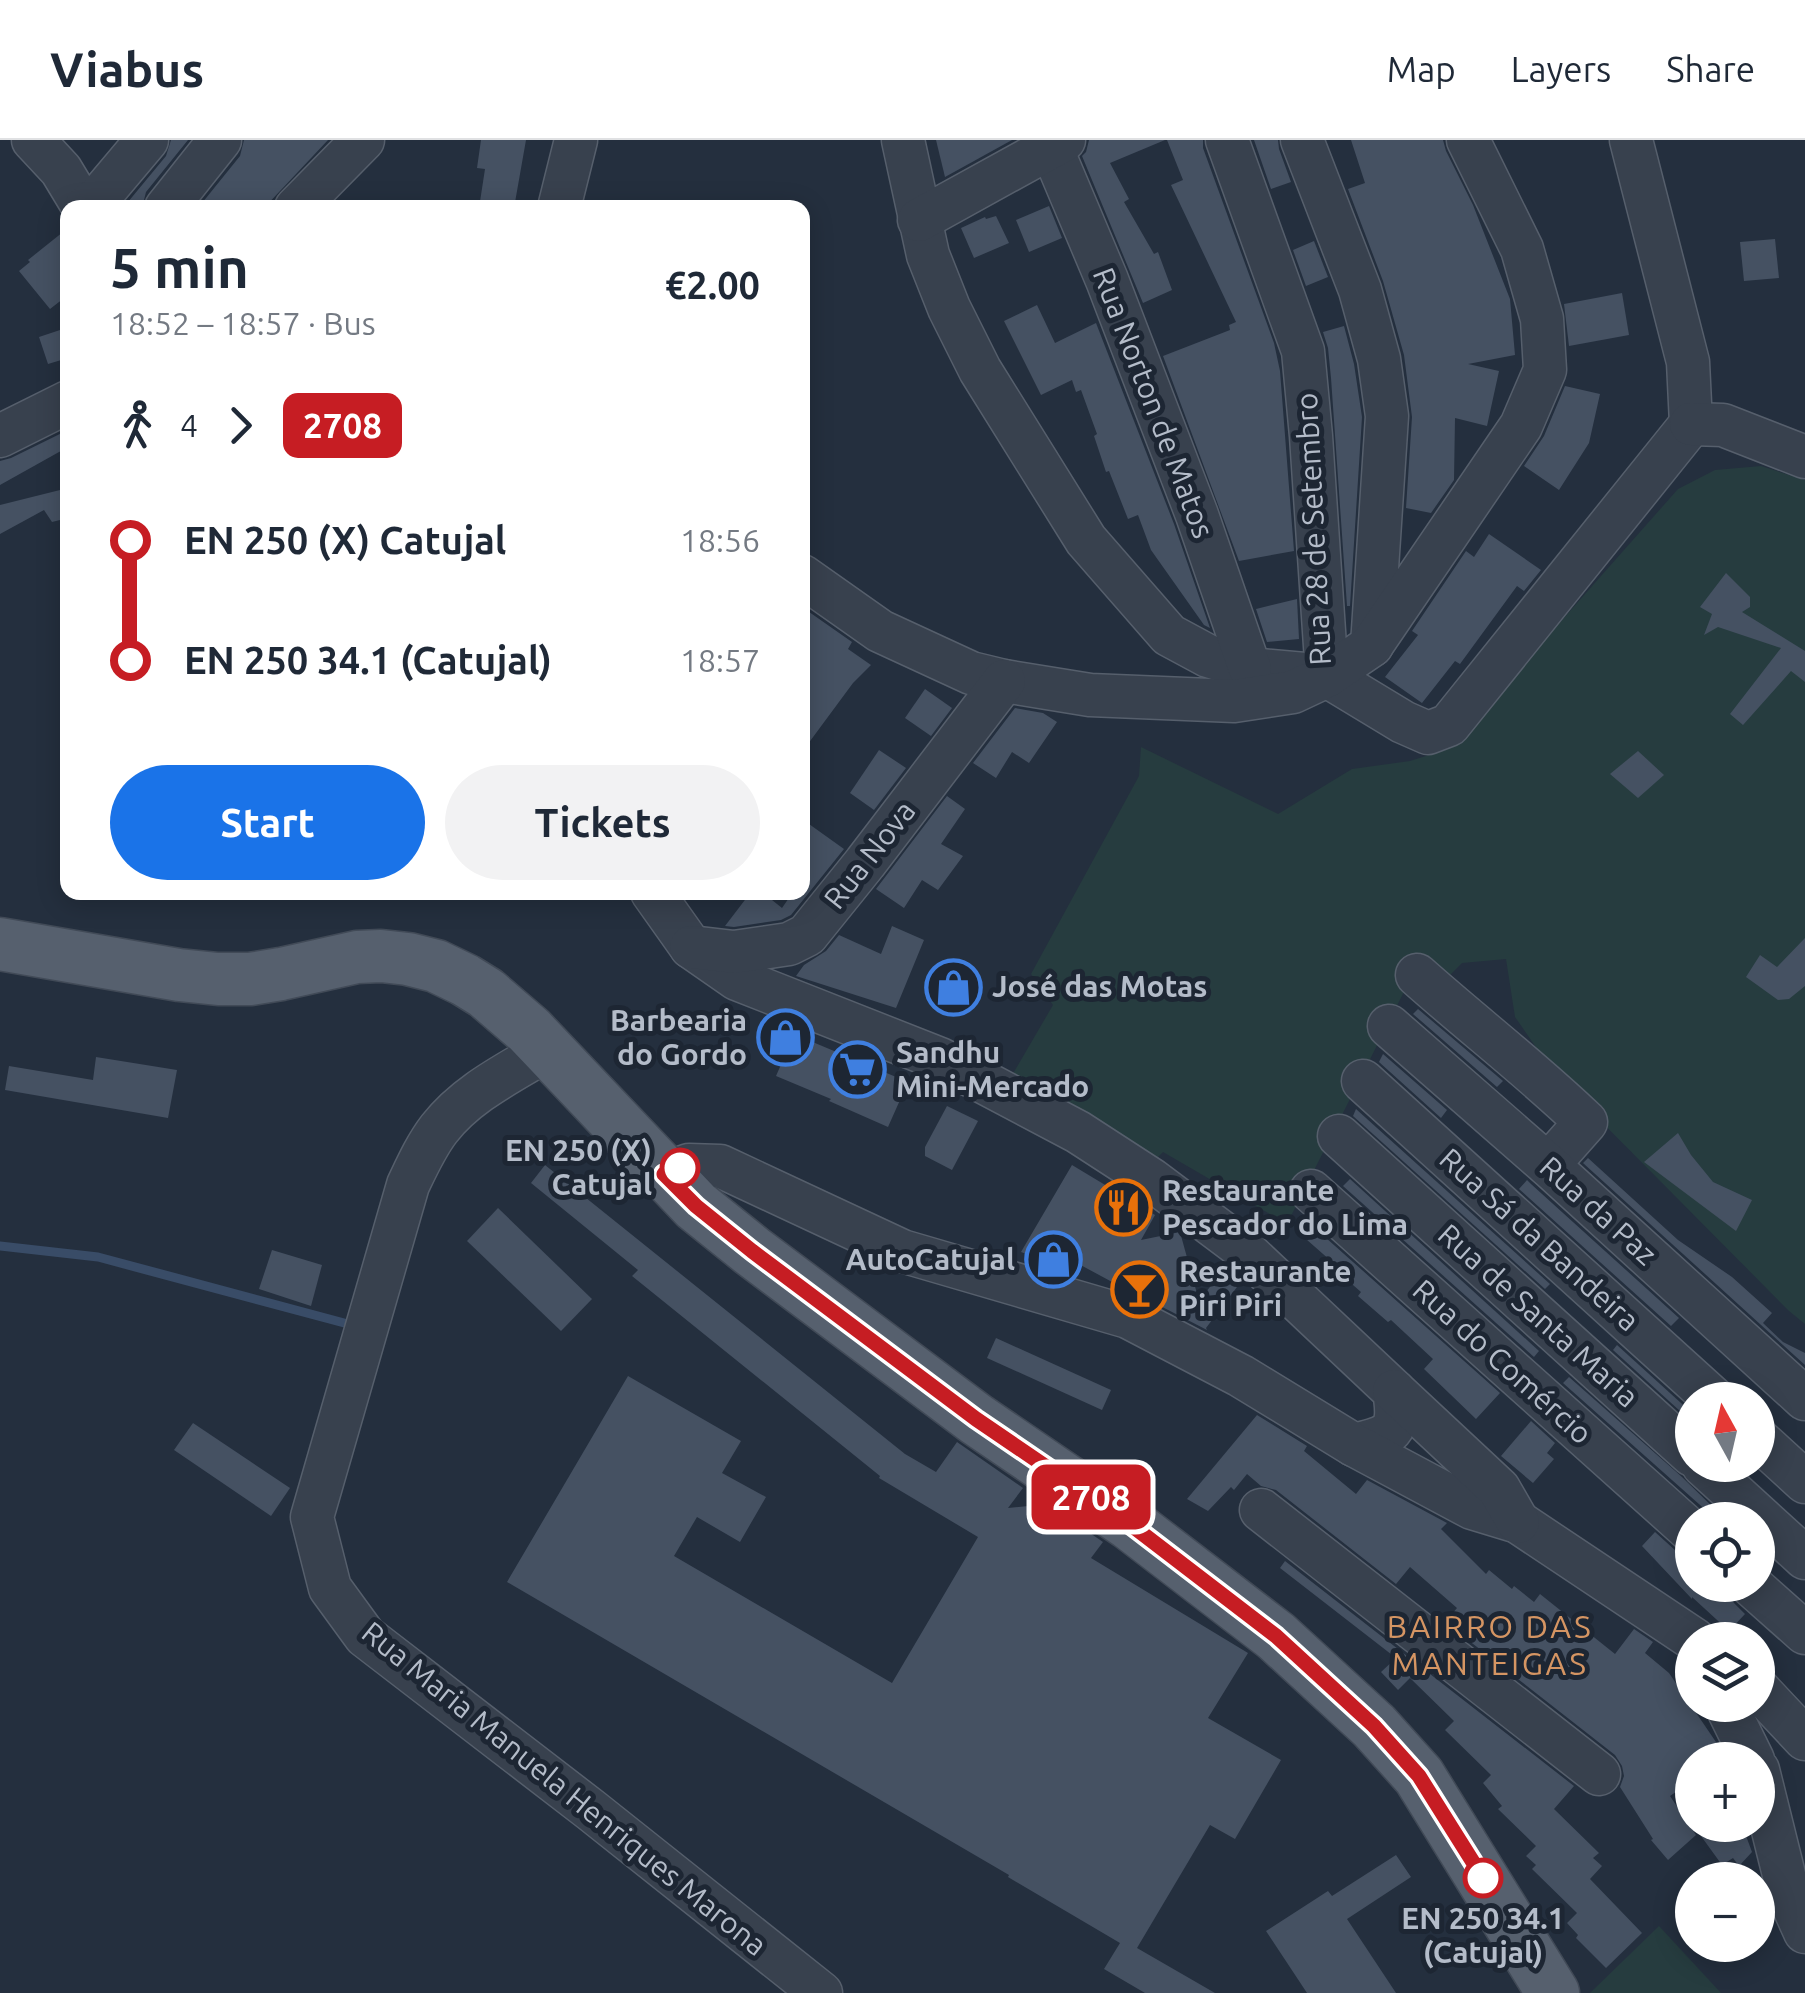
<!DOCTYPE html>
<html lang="en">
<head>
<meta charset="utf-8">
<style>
  :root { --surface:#fff; --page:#f2f2f3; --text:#1f2937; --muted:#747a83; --line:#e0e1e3; --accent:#1a73e8 }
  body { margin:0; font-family:Ubuntu,sans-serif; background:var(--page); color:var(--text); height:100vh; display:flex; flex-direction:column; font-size:38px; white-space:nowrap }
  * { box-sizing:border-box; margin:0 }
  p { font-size:32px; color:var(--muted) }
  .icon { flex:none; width:55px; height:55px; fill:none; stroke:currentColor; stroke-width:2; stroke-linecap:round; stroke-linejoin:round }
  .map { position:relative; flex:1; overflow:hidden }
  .drawer { position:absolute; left:60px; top:60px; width:750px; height:700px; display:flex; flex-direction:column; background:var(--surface); border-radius:20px; box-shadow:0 5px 25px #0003 }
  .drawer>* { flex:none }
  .badge { padding:0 20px; border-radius:15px; font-size:35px; line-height:65px }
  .needle { width:65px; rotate:352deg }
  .tools { position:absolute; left:1675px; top:1242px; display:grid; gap:20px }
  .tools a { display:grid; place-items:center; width:100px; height:100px; border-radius:50%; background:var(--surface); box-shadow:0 5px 25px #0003; font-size:50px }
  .map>.badge { position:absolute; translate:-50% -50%; box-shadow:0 0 0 5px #fff }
  .legs { display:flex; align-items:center; gap:15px; height:110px; padding:0 50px; font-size:32px }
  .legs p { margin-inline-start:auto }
  .headline { display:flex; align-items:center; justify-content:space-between; height:170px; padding:0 50px }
  h1 { font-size:55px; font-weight:600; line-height:75px }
  .primary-button { display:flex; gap:20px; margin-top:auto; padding:20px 50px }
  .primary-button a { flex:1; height:115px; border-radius:60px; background:var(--accent); color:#fff; font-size:40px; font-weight:600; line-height:115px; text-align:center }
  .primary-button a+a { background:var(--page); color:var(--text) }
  ul { padding:0 50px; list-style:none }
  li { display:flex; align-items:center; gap:35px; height:120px; font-size:38px }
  li i { display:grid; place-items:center; width:15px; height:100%; margin:0 12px; background:currentColor }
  li i::after { content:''; width:25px; height:25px; margin:-12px; border:8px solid; border-radius:50%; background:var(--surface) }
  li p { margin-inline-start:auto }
  li:first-child i { background:linear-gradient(#0000 50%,currentColor 0) }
  li:last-child i { background:linear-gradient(currentColor 50%,#0000 0) }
  header { display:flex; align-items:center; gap:60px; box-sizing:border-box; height:140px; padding:0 50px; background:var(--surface); border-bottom:2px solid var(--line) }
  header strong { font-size:48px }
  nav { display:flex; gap:55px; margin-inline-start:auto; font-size:35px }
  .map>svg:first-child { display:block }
  .green { fill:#263c3f }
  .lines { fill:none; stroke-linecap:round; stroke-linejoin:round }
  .stream { stroke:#394c67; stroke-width:9 }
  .building { fill:#455162 }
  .minor-casing { stroke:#565f6c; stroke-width:45 }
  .major-casing { stroke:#414a57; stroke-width:55 }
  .minor { stroke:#38414e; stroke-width:42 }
  .major { stroke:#56606e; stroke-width:52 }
  .line-1-casing { stroke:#fff; stroke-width:22 }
  .line-1 { stroke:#c61d23; stroke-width:15 }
  .stop-1-dot { fill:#fff; stroke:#c61d23; stroke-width:5 }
  .labels { text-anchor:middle; stroke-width:10; stroke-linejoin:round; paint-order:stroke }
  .street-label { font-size:30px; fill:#b4bcc9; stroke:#1d2633 }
  .poi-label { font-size:30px; font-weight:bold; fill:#b4bcc9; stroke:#1d2633; text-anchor:start }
  .stop-label { font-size:30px; font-weight:bold; fill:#b4bcc9; stroke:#1d2633; text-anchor:end }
  .neighbourhood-label { font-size:32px; letter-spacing:2.5px; fill:#d59563; stroke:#1d2633 }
</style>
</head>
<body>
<header>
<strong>Viabus</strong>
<nav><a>Map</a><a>Layers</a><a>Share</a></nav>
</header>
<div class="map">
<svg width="1805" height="1853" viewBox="0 0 1805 1853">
  <rect width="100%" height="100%" fill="#242f3e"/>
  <g class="green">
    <path d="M1761 326 1805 340V1184L1789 1171 1556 936 1515 877 1506 819 1462 823 1441 844 1419 822 1287 1084 1163 1012 1150 1025 1007 944 1053 865 1031 834 1139 636 1141 607 1278 674 1352 629 1410 621 1448 609 1678 349 1715 330Z"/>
    <path d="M1659 1786 1721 1853H1590Z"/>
  </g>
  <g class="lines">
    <path class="stream" d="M0 1106 98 1117 348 1184"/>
  </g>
  <g class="building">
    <path d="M171 0H188L146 52 142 68H123L166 16Z"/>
    <path d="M244 0H328L264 68H198L240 16Z"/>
    <path d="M481 0H526L514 68H479L485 29 477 28Z"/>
    <path d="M936 0H1012L945 37Z"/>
    <path d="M1089 0H1165L1110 23 1129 59 1124 62 1154 114 1158 112 1172 150 1143 163 1082 16 1086 12Z"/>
    <path d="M1167 0H1203V8L1274 203 1280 231 1294 411 1239 421 1163 216 1230 190 1229 185 1236 182 1171 45 1183 40Z"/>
    <path d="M1254 0H1278L1279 9 1291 42 1271 49Z"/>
    <path d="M1351 0H1443L1446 11 1473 65 1510 159 1515 215 1468 224 1499 231 1487 286 1455 278 1454 340 1431 373 1406 368 1412 277 1404 215 1383 141 1348 49 1365 43Z"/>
    <path d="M1049 66 1062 98 1029 112 1016 80Z"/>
    <path d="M996 76 1009 103 974 118 961 88 985 77 986 79Z"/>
    <path d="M68 88V155L50 169 19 131 30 122 28 120Z"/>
    <path d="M1775 99 1779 138 1744 141 1740 102Z"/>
    <path d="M1314 101 1328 137 1306 146 1293 110Z"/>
    <path d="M1622 153 1629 195 1569 206 1564 164Z"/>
    <path d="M1037 165 1055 203 1096 183 1174 384 1210 488 1204 485 1151 410 1138 375 1128 379 1109 331 1106 332 1094 296 1097 294 1081 250 1076 252 1072 240 1041 255 1004 181Z"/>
    <path d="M1344 186 1354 224 1362 277 1350 466H1347L1331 238 1328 208 1323 192Z"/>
    <path d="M63 189 68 201V218L48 224 39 197Z"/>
    <path d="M1565 246 1600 254 1589 303 1559 350 1524 326 1544 296Z"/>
    <path d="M68 290V307L0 345V321L11 318Z"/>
    <path d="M68 348V378L52 382 44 370 0 394V365Z"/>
    <path d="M1489 394 1541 430 1524 451 1517 446 1460 524 1455 521 1422 563 1385 537 1418 495 1412 491 1466 411 1474 417Z"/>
    <path d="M1726 433 1750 457V467L1742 472 1805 511V542L1791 531 1743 585 1730 574 1781 508 1718 487 1704 495 1712 474 1700 467Z"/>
    <path d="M1297 459 1299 499 1267 502 1256 469Z"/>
    <path d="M802 467 852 502 848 509 871 525 853 543 802 612Z"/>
    <path d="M925 549 952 568 931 596 905 578Z"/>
    <path d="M1015 568 1043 573 1057 582 1029 623 1012 612 996 638 973 623Z"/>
    <path d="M879 610 906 628 874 670 850 653Z"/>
    <path d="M1638 611 1664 635 1638 658 1610 634Z"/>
    <path d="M947 656 965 669 941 704 963 716 938 750 922 740 904 768 876 749Z"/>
    <path d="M802 679 844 709 791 775 781 780 734 787 725 786 751 752H762L782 768 793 752H802Z"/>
    <path d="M892 786 924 800 896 868 796 836 804 825 826 811 839 795 881 814Z"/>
    <path d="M1805 798V846L1789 859 1778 860 1746 837 1760 815 1777 827Z"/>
    <path d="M1418 869 1503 941 1497 947 1413 874Z"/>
    <path d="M784 890 908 942 888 987 829 961 831 959 776 936 783 920 773 916Z"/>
    <path d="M1383 914 1447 970 1441 978 1379 922Z"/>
    <path d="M96 917 177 930 168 978 5 950 9 926 93 940Z"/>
    <path d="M947 966 978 981 952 1030 925 1016V1007Z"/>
    <path d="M1356 969 1550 1144 1545 1149 1353 976Z"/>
    <path d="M1678 993 1691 1015 1713 1042 1752 1060 1736 1091 1644 1022Z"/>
    <path d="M1588 1018 1678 1100 1732 1137 1772 1173 1763 1183 1783 1202 1805 1213V1225L1583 1023Z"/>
    <path d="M545 1025 905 1314 936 1332 957 1302 1023 1348 1008 1368 1048 1364 1103 1402 1091 1418 1248 1513 1208 1578 1281 1620 1235 1699 1210 1685 1137 1808 1215 1853H1145L1104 1829 1120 1803 1008 1737 1009 1735 507 1442 628 1236 741 1301 722 1333 766 1357 740 1402 697 1377 674 1416 892 1543 978 1397 879 1338 880 1336 632 1136 638 1130 531 1043Z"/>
    <path d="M1072 1025 1155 1075 1141 1100 1180 1092 1199 1161 1220 1134 1237 1147 1206 1188 1207 1190 1139 1155 1112 1146 1114 1143 1075 1122 1070 1130 1021 1112Z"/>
    <path d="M1350 1039 1539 1211 1534 1217 1343 1046Z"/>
    <path d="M1527 1040 1531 1044 1679 1178 1671 1186 1519 1049Z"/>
    <path d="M498 1068 592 1159 561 1191 467 1101Z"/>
    <path d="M1307 1081 1500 1253 1476 1279 1424 1229 1433 1219 1391 1180 1388 1182 1358 1156 1361 1152 1329 1124 1331 1121 1298 1092Z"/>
    <path d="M272 1110 322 1125 311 1166 259 1149Z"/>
    <path d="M996 1198 1111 1250 1102 1270 987 1218Z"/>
    <path d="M1617 1205 1692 1273V1282L1613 1210Z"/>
    <path d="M1569 1237 1682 1337 1726 1380H1713L1709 1373 1563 1243Z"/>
    <path d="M1257 1275 1307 1306 1304 1311 1356 1354 1367 1340 1447 1383 1441 1389 1486 1434 1489 1430 1512 1449 1514 1446 1534 1462 1540 1454 1615 1514 1634 1489 1653 1502 1645 1513 1669 1533 1718 1605 1725 1620H1692V1641L1670 1656 1696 1695 1668 1720 1651 1700 1653 1699 1620 1647 1624 1636 1622 1626 1615 1615 1445 1482 1457 1468 1410 1427 1396 1444 1276 1350 1261 1346 1247 1334 1234 1350 1231 1347 1208 1371 1187 1359Z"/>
    <path d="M1531 1281 1555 1303 1547 1313 1554 1319 1533 1343 1501 1316Z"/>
    <path d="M193 1283 290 1348 271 1376 174 1310Z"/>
    <path d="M1655 1392 1676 1411 1686 1416H1692V1445H1727L1728 1454 1734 1463 1745 1474 1729 1491 1692 1457V1459L1642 1406Z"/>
    <path d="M1285 1421 1574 1646 1554 1669 1599 1713 1593 1718 1602 1726 1590 1739 1642 1793 1606 1828 1576 1798 1578 1795 1567 1783 1577 1773 1532 1729 1536 1725 1526 1716 1536 1706 1498 1669 1502 1666 1483 1643 1491 1635 1445 1590 1454 1581 1410 1538 1398 1550 1381 1532 1396 1518 1280 1428Z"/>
    <path d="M1693 1685H1742L1752 1712 1739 1726 1733 1718 1722 1725Z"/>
    <path d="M1396 1715 1411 1737 1347 1779 1396 1853H1307L1266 1791 1328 1751 1332 1756Z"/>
  </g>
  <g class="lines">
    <defs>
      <g id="minor">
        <path d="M33 0 61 30 84 68"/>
        <path d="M903 0 928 115 949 168 980 230 1086 400 1169 495 1208 516 1250 529 1327 536 1403 582 1428 593 1449 585 1691 284"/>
        <path d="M1048 0 1107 140 1197 375 1250 529"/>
        <path d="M1227 0 1303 211 1311 296 1327 536"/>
        <path d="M1302 0 1360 150 1379 219 1387 276 1372 505"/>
        <path d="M1631 0 1688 222 1691 284"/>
        <path d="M85 68 99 57 147 0"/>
        <path d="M166 68 220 0"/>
        <path d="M296 68 363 0"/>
        <path d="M559 68 576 0"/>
        <path d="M919 80 1064 0"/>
        <path d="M1691 284 1723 285 1805 317"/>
        <path d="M0 296 68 262"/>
        <path d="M802 436 880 491 971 533 1004 541 1090 555 1234 561 1293 552 1327 536 1371 506 1521 286 1545 230 1542 179 1522 109 1468 0"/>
        <path d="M652 752 691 807 737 839 940 919 1078 992 1152 1040 1240 1106 1394 1251C1401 1292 1392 1296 1354 1305"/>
        <path d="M691 807 734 812 789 804 807 795 865 723 1004 541"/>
        <path d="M1417 835C1473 885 1532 930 1586 982L1548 1025"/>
        <path d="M1389 886 1548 1025 1805 1259"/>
        <path d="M547 910C509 933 467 953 439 989 426 1006 417 1026 408 1045L312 1377 330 1448 365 1496 591 1670 821 1853"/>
        <path d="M1363 941 1715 1260"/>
        <path d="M1339 996 1692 1315"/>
        <path d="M664 1034 689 1025 720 1026 902 1111 1128 1177 1241 1236 1354 1305 1472 1368 1518 1382 1695 1500"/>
        <path d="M1311 1051 1692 1392"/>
        <path d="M1394 1251 1499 1349 1518 1382"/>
        <path d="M1758 1299 1805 1342"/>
        <path d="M1703 1325 1805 1418"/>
        <path d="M1261 1370 1599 1634"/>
        <path d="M1751 1445 1805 1493"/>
        <path d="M1758 1549 1805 1599"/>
        <path d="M1726 1565 1753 1620"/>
        <path d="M1758 1630 1790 1759 1805 1792"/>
      </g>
      <path id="major" d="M0 804 179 835 218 839H250L281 834 357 817 381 816 408 819 436 826 465 840 486 853 529 890 696 1066 752 1111 976 1279 1130 1384 1276 1496 1374 1586 1419 1636 1553 1853"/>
    </defs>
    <use href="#minor" class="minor-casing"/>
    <use href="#major" class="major-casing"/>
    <use href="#minor" class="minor"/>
    <use href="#major" class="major"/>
  </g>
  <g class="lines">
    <defs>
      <path id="line-1" d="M680 1028 664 1034 696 1066 752 1111 976 1279 1130 1384 1276 1496 1374 1586 1419 1636 1483 1738"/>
    </defs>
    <use href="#line-1" class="line-1-casing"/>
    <use href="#line-1" class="line-1"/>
  </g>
  <defs>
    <symbol id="shop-ring" viewBox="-11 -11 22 22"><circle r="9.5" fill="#1d2633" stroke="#3f7fe0" stroke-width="1.5"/><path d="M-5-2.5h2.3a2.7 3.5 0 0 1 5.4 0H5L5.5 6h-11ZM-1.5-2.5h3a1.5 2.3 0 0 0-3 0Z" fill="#3f7fe0"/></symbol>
    <symbol id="supermarket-ring" viewBox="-11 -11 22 22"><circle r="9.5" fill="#1d2633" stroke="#3f7fe0" stroke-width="1.5"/><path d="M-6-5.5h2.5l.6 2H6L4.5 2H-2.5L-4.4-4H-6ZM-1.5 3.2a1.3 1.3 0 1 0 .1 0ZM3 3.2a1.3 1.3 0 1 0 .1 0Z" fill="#3f7fe0"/></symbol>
    <symbol id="restaurant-ring" viewBox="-11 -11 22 22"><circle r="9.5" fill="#1d2633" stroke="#e8710a" stroke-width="1.5"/><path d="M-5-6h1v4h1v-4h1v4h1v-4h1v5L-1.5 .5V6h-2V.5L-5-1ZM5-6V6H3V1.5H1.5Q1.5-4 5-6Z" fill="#e8710a"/></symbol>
    <symbol id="bar-ring" viewBox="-11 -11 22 22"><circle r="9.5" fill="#1d2633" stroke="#e8710a" stroke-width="1.5"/><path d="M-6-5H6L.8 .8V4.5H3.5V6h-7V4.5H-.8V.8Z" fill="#e8710a"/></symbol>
  </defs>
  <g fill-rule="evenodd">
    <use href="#shop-ring" x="922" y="816" width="63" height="63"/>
    <use href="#shop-ring" x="754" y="866" width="63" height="63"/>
    <use href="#supermarket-ring" x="826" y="898" width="63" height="63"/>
    <use href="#restaurant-ring" x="1092" y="1036" width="63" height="63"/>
    <use href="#shop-ring" x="1022" y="1088" width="63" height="63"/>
    <use href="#bar-ring" x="1108" y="1118" width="63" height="63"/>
  </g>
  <g class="stop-1-dot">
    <circle cx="680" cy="1028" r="18"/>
    <circle cx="1483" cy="1738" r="18"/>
  </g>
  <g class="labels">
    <g class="street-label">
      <text transform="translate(1153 263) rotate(69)" y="10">Rua Norton de Matos</text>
      <text transform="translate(1314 389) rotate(-93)" y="10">Rua 28 de Setembro</text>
      <text transform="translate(870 715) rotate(-52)" y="10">Rua Nova</text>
      <text transform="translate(1598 1071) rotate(42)" y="10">Rua da Paz</text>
      <text transform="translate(1539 1100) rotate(42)" y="10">Rua Sá da Bandeira</text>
      <text transform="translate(1538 1176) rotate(42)" y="10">Rua de Santa Maria</text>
      <text transform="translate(1502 1222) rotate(42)" y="10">Rua do Comércio</text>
      <text transform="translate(564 1649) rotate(39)" y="10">Rua Maria Manuela Henriques Marona</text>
    </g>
    <g class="poi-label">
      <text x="992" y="857">José das Motas</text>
      <text x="747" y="891" text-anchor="end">Barbearia<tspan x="747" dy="34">do Gordo</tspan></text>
      <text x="896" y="923">Sandhu<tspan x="896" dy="34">Mini-Mercado</tspan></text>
      <text x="1162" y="1061">Restaurante<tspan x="1162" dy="34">Pescador do Lima</tspan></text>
      <text x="1015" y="1130" text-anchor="end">AutoCatujal</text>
      <text x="1179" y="1142">Restaurante<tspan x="1179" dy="34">Piri Piri</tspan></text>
    </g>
    <g class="stop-label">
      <text x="652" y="1021">EN 250 (X)<tspan x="652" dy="34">Catujal</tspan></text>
      <text x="1483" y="1789" text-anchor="middle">EN 250 34.1<tspan x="1483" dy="34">(Catujal)</tspan></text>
    </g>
    <g class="neighbourhood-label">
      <text x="1490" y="1498">BAIRRO DAS<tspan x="1490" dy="37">MANTEIGAS</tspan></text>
    </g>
  </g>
</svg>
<div class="tools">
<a><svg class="needle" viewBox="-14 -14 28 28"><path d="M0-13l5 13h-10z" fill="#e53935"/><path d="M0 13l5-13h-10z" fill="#747a83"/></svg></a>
<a><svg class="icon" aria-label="locate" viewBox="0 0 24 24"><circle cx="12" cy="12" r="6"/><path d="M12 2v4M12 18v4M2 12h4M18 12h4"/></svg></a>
<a><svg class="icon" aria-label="layers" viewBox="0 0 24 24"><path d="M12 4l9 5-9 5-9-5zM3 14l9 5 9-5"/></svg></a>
<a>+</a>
<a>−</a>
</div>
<b class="badge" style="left:1091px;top:1357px;background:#c61d23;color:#fff">2708</b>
<section class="drawer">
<div class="headline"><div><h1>5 min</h1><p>18:52 – 18:57 · Bus</p></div><b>€2.00</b></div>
<div class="legs"><svg class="icon" aria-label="walk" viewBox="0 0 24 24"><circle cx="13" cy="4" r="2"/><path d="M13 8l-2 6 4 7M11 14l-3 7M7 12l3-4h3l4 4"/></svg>4<svg class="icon" aria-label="forward" viewBox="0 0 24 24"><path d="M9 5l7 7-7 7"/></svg><b class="badge" style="background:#c61d23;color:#fff">2708</b></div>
<ul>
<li><i style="color:#c61d23"></i><b>EN 250 (X) Catujal</b><p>18:56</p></li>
<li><i style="color:#c61d23"></i><b>EN 250 34.1 (Catujal)</b><p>18:57</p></li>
</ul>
<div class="primary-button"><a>Start</a><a>Tickets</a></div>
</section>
</div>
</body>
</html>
